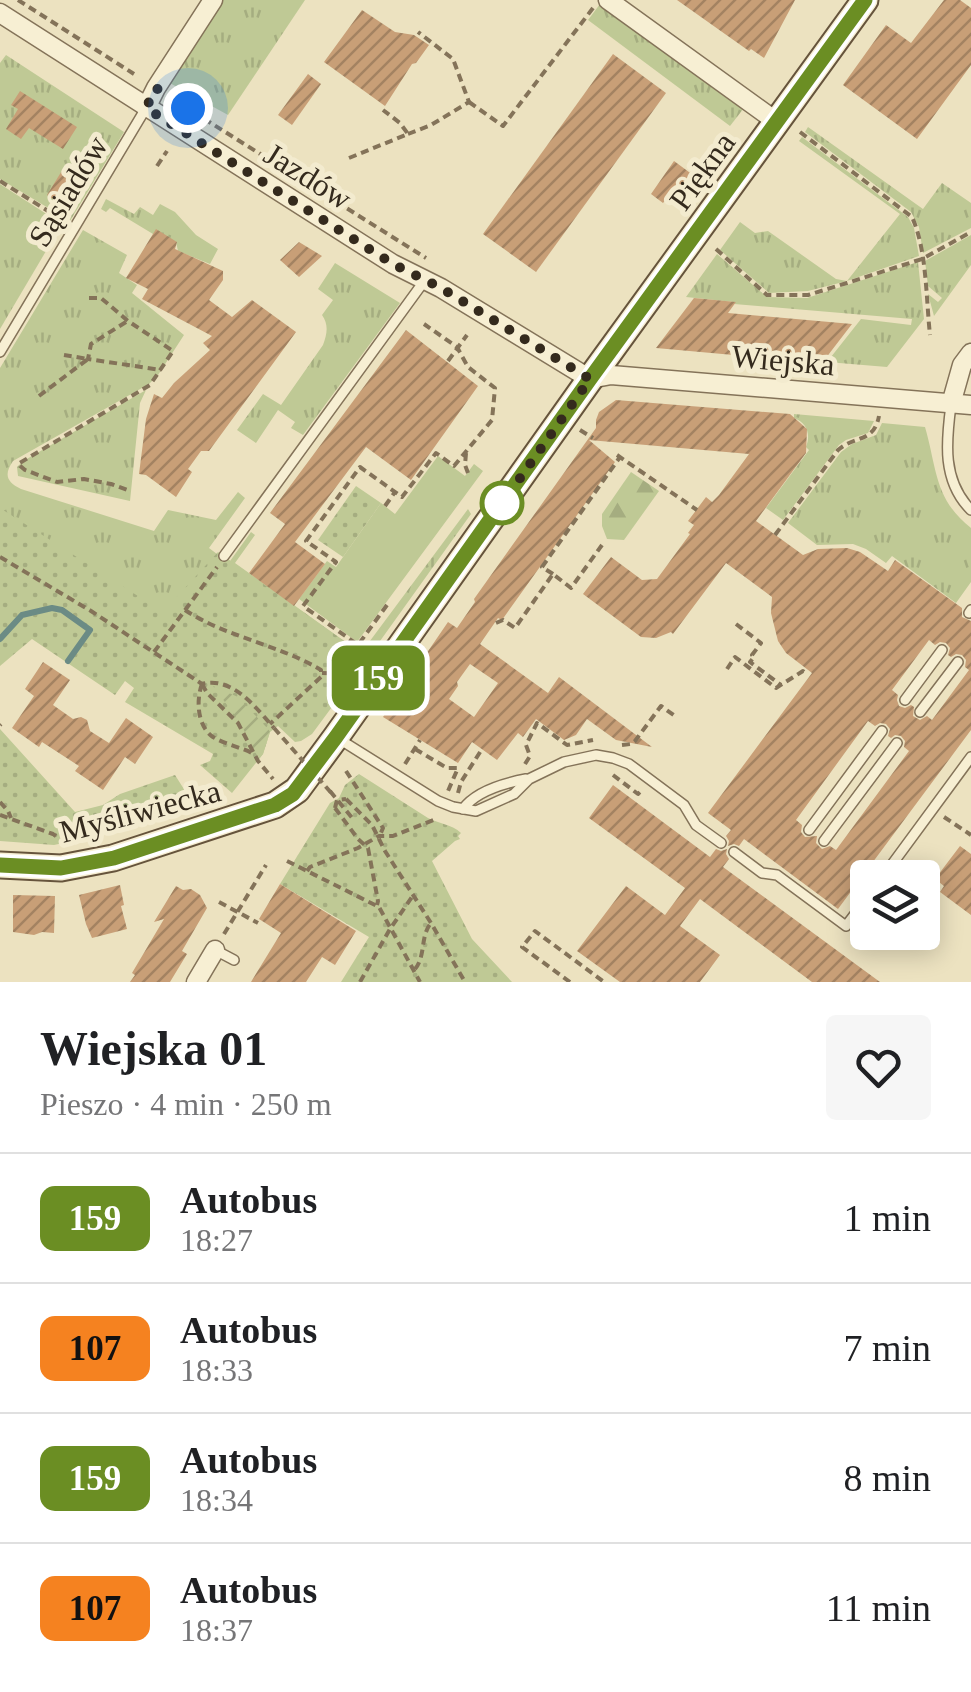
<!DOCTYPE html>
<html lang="pl">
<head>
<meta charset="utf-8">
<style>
  :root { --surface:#fff; --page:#f6f6f6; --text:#202124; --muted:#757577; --line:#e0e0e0 }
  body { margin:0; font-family:"Times New Roman",serif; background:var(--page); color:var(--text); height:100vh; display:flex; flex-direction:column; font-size:38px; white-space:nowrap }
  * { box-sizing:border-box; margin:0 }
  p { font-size:32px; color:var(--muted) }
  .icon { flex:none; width:55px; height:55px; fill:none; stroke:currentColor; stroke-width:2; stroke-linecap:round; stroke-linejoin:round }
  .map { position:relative; height:982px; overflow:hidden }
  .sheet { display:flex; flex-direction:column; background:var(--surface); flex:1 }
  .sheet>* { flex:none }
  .badge { padding:0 20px; border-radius:15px; font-size:35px; line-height:65px }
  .buttons { position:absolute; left:850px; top:860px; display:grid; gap:20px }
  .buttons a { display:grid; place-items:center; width:90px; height:90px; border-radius:10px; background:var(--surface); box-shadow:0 5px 25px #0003; font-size:50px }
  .you { position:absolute; width:50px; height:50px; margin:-25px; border:8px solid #fff; border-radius:50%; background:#1a73e8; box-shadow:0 0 0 15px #1a73e833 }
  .map>.badge { position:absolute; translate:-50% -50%; box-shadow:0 0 0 5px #fff }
  .round { display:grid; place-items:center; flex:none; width:105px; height:105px; border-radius:10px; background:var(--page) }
  .head { display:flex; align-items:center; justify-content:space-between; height:170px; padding:0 40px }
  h1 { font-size:48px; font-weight:600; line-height:75px }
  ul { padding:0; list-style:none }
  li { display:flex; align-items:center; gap:30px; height:130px; padding:0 40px; border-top:2px solid var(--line) }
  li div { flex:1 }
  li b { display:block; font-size:38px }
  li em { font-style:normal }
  li .badge { min-width:110px; font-weight:700; text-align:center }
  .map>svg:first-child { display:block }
  .grass { fill:url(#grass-tufts) }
  .forest { fill:url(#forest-firs) }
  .park { fill:url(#park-dots) }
  .garden { fill:url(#garden-furrows) }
  .pitch { fill:#bfc995 }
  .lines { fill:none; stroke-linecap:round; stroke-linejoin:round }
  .stream { stroke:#6b8b85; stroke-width:6 }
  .building { fill:url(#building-hatch); fill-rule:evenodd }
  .lane-casing { stroke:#847359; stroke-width:12 }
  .street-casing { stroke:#847359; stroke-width:21 }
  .secondary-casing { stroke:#66543c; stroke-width:29 }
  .path { stroke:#847359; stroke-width:4; stroke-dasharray:8 5; stroke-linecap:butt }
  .lane { stroke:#f7efd3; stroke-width:9 }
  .street { stroke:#f7efd3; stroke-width:18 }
  .secondary { stroke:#f7efd3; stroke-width:25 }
  .path-bridge { stroke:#847359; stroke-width:4; stroke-dasharray:8 5; stroke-linecap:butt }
  .line-casing { stroke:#fff; stroke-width:22 }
  .line { stroke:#6b8e23; stroke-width:15 }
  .walk { stroke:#342a1d; stroke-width:10; stroke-dasharray:0 18 }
  .stop-dot { fill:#fff; stroke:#6b8e23; stroke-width:5 }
  .labels { text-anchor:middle; stroke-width:10; stroke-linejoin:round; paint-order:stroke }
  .street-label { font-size:32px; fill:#342a1d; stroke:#f3ebcf }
</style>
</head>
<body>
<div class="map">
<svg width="971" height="982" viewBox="0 0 971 982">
  <defs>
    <pattern id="grass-tufts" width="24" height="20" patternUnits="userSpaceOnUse" patternTransform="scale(2.5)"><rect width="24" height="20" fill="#bfc995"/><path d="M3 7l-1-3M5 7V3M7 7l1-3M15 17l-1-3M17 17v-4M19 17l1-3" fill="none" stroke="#a5ad80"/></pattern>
    <pattern id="forest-firs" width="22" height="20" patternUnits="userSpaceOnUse" patternTransform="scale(2.5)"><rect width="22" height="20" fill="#bfc995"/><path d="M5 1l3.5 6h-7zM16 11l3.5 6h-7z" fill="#a5ad80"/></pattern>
    <pattern id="park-dots" width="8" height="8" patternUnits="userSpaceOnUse" patternTransform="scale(2.5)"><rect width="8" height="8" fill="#bfc995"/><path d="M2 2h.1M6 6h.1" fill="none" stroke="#a5ad80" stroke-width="1.8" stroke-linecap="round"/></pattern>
    <pattern id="garden-furrows" width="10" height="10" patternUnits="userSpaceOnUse" patternTransform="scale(2.5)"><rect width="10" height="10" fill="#bfc995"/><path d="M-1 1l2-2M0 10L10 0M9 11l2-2" fill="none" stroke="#a5ad80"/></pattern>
    <pattern id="building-hatch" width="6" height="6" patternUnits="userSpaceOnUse" patternTransform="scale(2.5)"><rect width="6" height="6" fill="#c89f77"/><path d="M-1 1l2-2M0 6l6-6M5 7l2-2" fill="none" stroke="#a38261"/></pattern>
  </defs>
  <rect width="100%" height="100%" fill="#ece2c0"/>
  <g class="grass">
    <path d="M222 0H305L228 115 168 82Z"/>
    <path d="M600 4 744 108 730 126 588 20Z"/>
    <path d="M6 55 124 132 70 221 0 179V63Z"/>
    <path d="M808 127 923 209 942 183 971 203V228L923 253 919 227 911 212 805 132Z"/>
    <path d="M802 137 908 217 914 228 919 256 847 281 808 291 769 293 720 250 740 222 755 233 768 231 836 279 847 281 900 214 799 141Z"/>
    <path d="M0 184 62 224 0 329Z"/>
    <path d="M106 199 134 214 140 207 153 215 160 204 175 212 196 235 218 249 210 264 178 251 176 242 153 234 110 208 106 212 101 209Z"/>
    <path d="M83 230 127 255 119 273 137 285 132 293 184 335 158 375 149 384 13 461C4 474 6 482 21 489L154 531 168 510 216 520 238 492 245 498 209 548 217 554 163 629 0 550V368Z"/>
    <path d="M971 235V265L934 316 928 294 938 302 942 298 928 286 925 261Z"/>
    <path d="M717 254 767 297 807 298 918 262 924 319 887 367 827 362 861 319 911 325 912 319 734 304V302L686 297Z"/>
    <path d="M335 263 400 303 303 435 291 428 295 422 278 410 256 443 237 430 263 394 281 405 323 345C327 334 329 325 322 315L333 300 318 289Z"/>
    <path d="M146 390 140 403 130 501 18 476 17 467 25 460Z"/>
    <path d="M794 414 874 421 868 433 846 440 839 445 783 520 766 508 809 450 806 447C811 434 807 423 794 418Z"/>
    <path d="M882 423 925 427C937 468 934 499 971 528V582L956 603 892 556 886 563 866 549 853 544 817 545 788 523 841 452 852 444 876 435Z"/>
    <path d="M468 509 471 514 360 669 353 670 199 604 251 532 255 535 235 563 361 653Z"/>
  </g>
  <path class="forest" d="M631 472 659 491 624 540 607 539 602 526V514Z"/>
  <g class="park">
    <path d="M356 486 381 503 343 557 318 540Z"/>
    <path d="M0 508 163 612 218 552 361 653 360 669 312 734 301 741 295 742 278 726 270 732 263 754 232 793 200 765 210 761 213 754 125 702 134 688 125 681 115 695 32 639 0 666Z"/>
    <path d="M0 729 75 812 103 805 120 794 175 775 194 805 86 838 54 845 0 841Z"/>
    <path d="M359 774 428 818C439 824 452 824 461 833L458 836 460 839 455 841 432 861 472 939 512 982H341L369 937 280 884 330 803 339 798 345 785Z"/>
  </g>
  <path class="garden" d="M213 686 238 697 268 729 270 732 263 754 259 759 239 721Z"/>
  <path class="pitch" d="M438 456 465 476 474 464 483 471 357 642 299 599 327 561 336 567 381 503 395 514Z"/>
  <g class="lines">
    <path class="stream" d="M0 639 22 615 52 608 62 610 90 630 68 661"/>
  </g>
  <g class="building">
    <path d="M677 0H795L764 58 751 49 749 51Z"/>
    <path d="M944 0H960L971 8V65L917 139 843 85 886 25 911 43Z"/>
    <path d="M362 10 395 32 414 35 429 45 416 63 412 64 385 106 324 62Z"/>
    <path d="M613 54 666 93 536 272 483 234Z"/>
    <path d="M308 74 321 84 292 125 278 115Z"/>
    <path d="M20 91 77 127 63 149 29 128 21 139 6 129 18 109 11 105Z"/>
    <path d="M674 161 693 175 674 201 668 197 663 203 651 194Z"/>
    <path d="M63 169 85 183 68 208 47 195Z"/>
    <path d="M156 229 177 242 175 249 223 271V280L209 300 232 317 252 300 296 332 209 451H201L188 469 192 472 176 497 146 475 139 474 146 419 154 394 162 398 174 383 210 350 203 343 212 336 142 299 148 289 126 278Z"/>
    <path d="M299 242 322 256 299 277 280 260Z"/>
    <path d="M694 298 736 302 728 313 852 324 822 363 656 348Z"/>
    <path d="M406 330 478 386 411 480 366 447 295 542 325 564 294 606 249 573 285 524 270 513Z"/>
    <path d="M616 400 790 414 807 429 806 453 756 521 803 555 818 549 847 548 860 552 888 571 895 560 962 608V617L971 621V730L838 909 744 839 739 846 734 844 728 846 729 841 726 836 731 830 708 813 812 673 786 653 778 641 771 613 772 597 726 563 673 634 671 632 656 638 641 637 583 594 611 557 642 580 657 579 690 534 688 533 694 525 688 521 706 497 712 502 719 495 749 454 589 440 615 462 502 620 498 618 480 644 548 693 559 677 652 747 616 740 587 719 576 735 564 740 536 719 523 737 518 733 497 760 472 742 458 763 383 717 448 622 457 628 475 602 474 599 596 428V420L599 412ZM929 640 935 645 940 642 946 643 950 648 948 655 951 657 956 654 962 655 966 660 965 667 969 670 932 720 927 716 920 720 913 716 914 707 911 705 905 708 899 706 897 700 898 695 892 690ZM470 664 498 683 474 717 449 699 458 686 457 682ZM868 721 875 726 880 723 886 724 890 729 888 736 891 738 895 735 901 736 905 741 904 747 909 751 836 850 830 846 822 849 816 843 817 836 805 837 801 832 802 825 796 820Z"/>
    <path d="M43 662 70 680 53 705 73 719 81 717 87 720 90 731 109 743 126 718 153 737 135 764 125 757 103 790 75 771 79 766 42 742 39 747 12 728 34 696 25 689Z"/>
    <path d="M613 785 710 857 716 849 721 851 727 849 726 854 729 859 723 867 880 982H812L700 899 680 926 720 955 700 982H620L577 951 626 886 665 915 685 888 589 818Z"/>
    <path d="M960 846 971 854V915L940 892 944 886 935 879Z"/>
    <path d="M280 884 356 931 335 965 322 957 306 982H251L281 933 259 919Z"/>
    <path d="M120 885 124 905 121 906 127 929 92 938 86 924 79 895Z"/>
    <path d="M176 886 183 890 191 889 200 895 207 908 182 951 187 954 170 982H130L135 975 132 973 164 919 154 922Z"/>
    <path d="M13 895 55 896 54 933 42 932 34 935 13 932Z"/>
  </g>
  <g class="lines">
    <defs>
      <g id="lane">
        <path d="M0 352 146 108"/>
        <path d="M951 405C946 442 942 481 971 510"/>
        <path d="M224 556 425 280"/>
        <path d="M969 613 971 610"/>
        <path d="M905 700 942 650"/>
        <path d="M920 712 958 662"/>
        <path d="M339 739 438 801 453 807 476 811 514 794 529 779 564 762 596 755 613 758 629 764 684 805 696 825 721 843"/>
        <path d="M463 809C476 791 505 783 526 779"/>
        <path d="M809 830 882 731"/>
        <path d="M824 841 897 743"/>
        <path d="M734 852 762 873 777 875 846 926 868 897"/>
        <path d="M882 878 971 757"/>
        <path d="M215 950 234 960"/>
      </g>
      <g id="street">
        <path d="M608 0 777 122"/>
        <path d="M0 13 393 264 441 288 590 379 611 375 971 405"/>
        <path d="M146 108 156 88 213 0"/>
        <path d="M951 404 962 365 971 353"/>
        <path d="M196 982 215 950"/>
      </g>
      <path id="secondary" d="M0 865 61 868 113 858 275 805 297 790 336 737 590 379 865 0"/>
    </defs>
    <use href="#lane" class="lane-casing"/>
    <use href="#street" class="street-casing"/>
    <use href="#secondary" class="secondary-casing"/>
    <g class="path">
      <path d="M18 0 134 74"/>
      <path d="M171 98 426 258"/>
      <path d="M469 102 503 126 593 8"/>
      <path d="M800 132 912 217C927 250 926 299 930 335"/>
      <path d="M408 134 431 125 469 102 453 59 418 32"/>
      <path d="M349 158 408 134 400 123 383 110"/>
      <path d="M157 166 167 151"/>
      <path d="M0 181 64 221"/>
      <path d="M716 249 767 295H808L847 283 922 259 971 232"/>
      <path d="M89 298H101L128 321 173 351 150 385 18 464 25 470 57 482 84 479 111 484 130 491"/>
      <path d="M126 322 91 344 88 359 161 370"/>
      <path d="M448 361 467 335"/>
      <path d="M39 396 88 359 64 355"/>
      <path d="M580 430 593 438"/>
      <path d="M466 453 465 465 468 473"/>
      <path d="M617 455 697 510"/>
      <path d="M385 506 395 492"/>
      <path d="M775 535 838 450C855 435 874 443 879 416"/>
      <path d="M0 557 91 611 202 684C233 676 256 708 274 728"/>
      <path d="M553 574 542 567 620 457"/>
      <path d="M387 605 358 645 303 606 336 562 306 541 360 467 402 497 436 453 454 466 492 420 495 388 468 367 457 347 424 324"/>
      <path d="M185 610C223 636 280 645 321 670V677L270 724"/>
      <path d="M496 623 503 620 515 628 553 574 571 588 602 545"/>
      <path d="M736 624 761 643 752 655 754 657 750 662 781 685"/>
      <path d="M154 652 217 567"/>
      <path d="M727 669 735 657 776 688 803 671 807 674"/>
      <path d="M322 673 356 674"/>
      <path d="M202 684 207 693 238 723 258 761 273 779"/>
      <path d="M202 684C196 700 197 726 213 737 224 744 240 747 252 753"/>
      <path d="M0 725 1 724"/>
      <path d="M622 745 631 744 635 741 661 706 675 716"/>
      <path d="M415 749 447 768H458L448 791"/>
      <path d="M405 764 420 740"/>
      <path d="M525 764 530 756 526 745 537 723 567 745 593 740"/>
      <path d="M346 771 383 828 380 835"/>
      <path d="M613 775 638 794 641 791"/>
      <path d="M330 791 353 819"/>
      <path d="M458 793 461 782 482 749"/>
      <path d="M346 799 372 825 385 851 431 923 465 982"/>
      <path d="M0 802 8 811 11 818"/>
      <path d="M335 808 358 839 368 848 378 901 377 905"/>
      <path d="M0 815 53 834 68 845"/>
      <path d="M944 817 971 835"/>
      <path d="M287 861 379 907 420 982"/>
      <path d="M307 871 310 867 358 848 379 836H393L436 819"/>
      <path d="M219 902 258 923"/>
      <path d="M224 934 266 865"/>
      <path d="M415 969C426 956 420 936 431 923"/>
      <path d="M360 982 390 929 414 894"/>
      <path d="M570 982 522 947 535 931 604 982"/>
    </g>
    <use href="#lane" class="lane"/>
    <use href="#street" class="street"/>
    <use href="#secondary" class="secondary"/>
    <g class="path-bridge">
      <path d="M274 728 334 796"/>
      <path d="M335 808 337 800 346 799"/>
    </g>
  </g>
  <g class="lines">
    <defs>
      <path id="line" d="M0 865 61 868 114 858 275 805 293 794 336 737 590 379 865 0"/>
    </defs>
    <use href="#line" class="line-casing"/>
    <use href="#line" class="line"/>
    <path class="walk" d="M188 108 156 88 146 108 393 264 441 288 590 379 499 508 502 503"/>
  </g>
  <circle class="stop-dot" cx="502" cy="503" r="20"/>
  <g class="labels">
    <g class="street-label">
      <text transform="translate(702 171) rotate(-54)" y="11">Piękna</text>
      <text transform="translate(308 176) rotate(32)" y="11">Jazdów</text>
      <text transform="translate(68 191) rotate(-59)" y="11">Sąsiadów</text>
      <text transform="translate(783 360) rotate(5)" y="11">Wiejska</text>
      <text transform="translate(140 811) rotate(-15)" y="11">Myśliwiecka</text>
    </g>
  </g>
</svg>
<div class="buttons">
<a><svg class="icon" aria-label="layers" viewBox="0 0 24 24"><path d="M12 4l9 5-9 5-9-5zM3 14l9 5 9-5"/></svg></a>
</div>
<div class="you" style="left:188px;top:108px"></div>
<b class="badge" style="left:378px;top:678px;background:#6b8e23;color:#fff">159</b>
</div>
<section class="sheet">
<div class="head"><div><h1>Wiejska 01</h1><p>Pieszo · 4 min · 250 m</p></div><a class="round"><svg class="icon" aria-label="heart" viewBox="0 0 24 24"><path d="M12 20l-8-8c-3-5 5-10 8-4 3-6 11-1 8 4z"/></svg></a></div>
<ul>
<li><span class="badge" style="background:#6b8e23;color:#fff">159</span><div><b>Autobus</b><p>18:27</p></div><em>1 min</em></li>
<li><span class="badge" style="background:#f58220;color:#111">107</span><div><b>Autobus</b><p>18:33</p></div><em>7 min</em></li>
<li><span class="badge" style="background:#6b8e23;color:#fff">159</span><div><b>Autobus</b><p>18:34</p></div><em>8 min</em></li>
<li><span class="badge" style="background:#f58220;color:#111">107</span><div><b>Autobus</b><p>18:37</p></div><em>11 min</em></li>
</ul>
</section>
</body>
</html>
